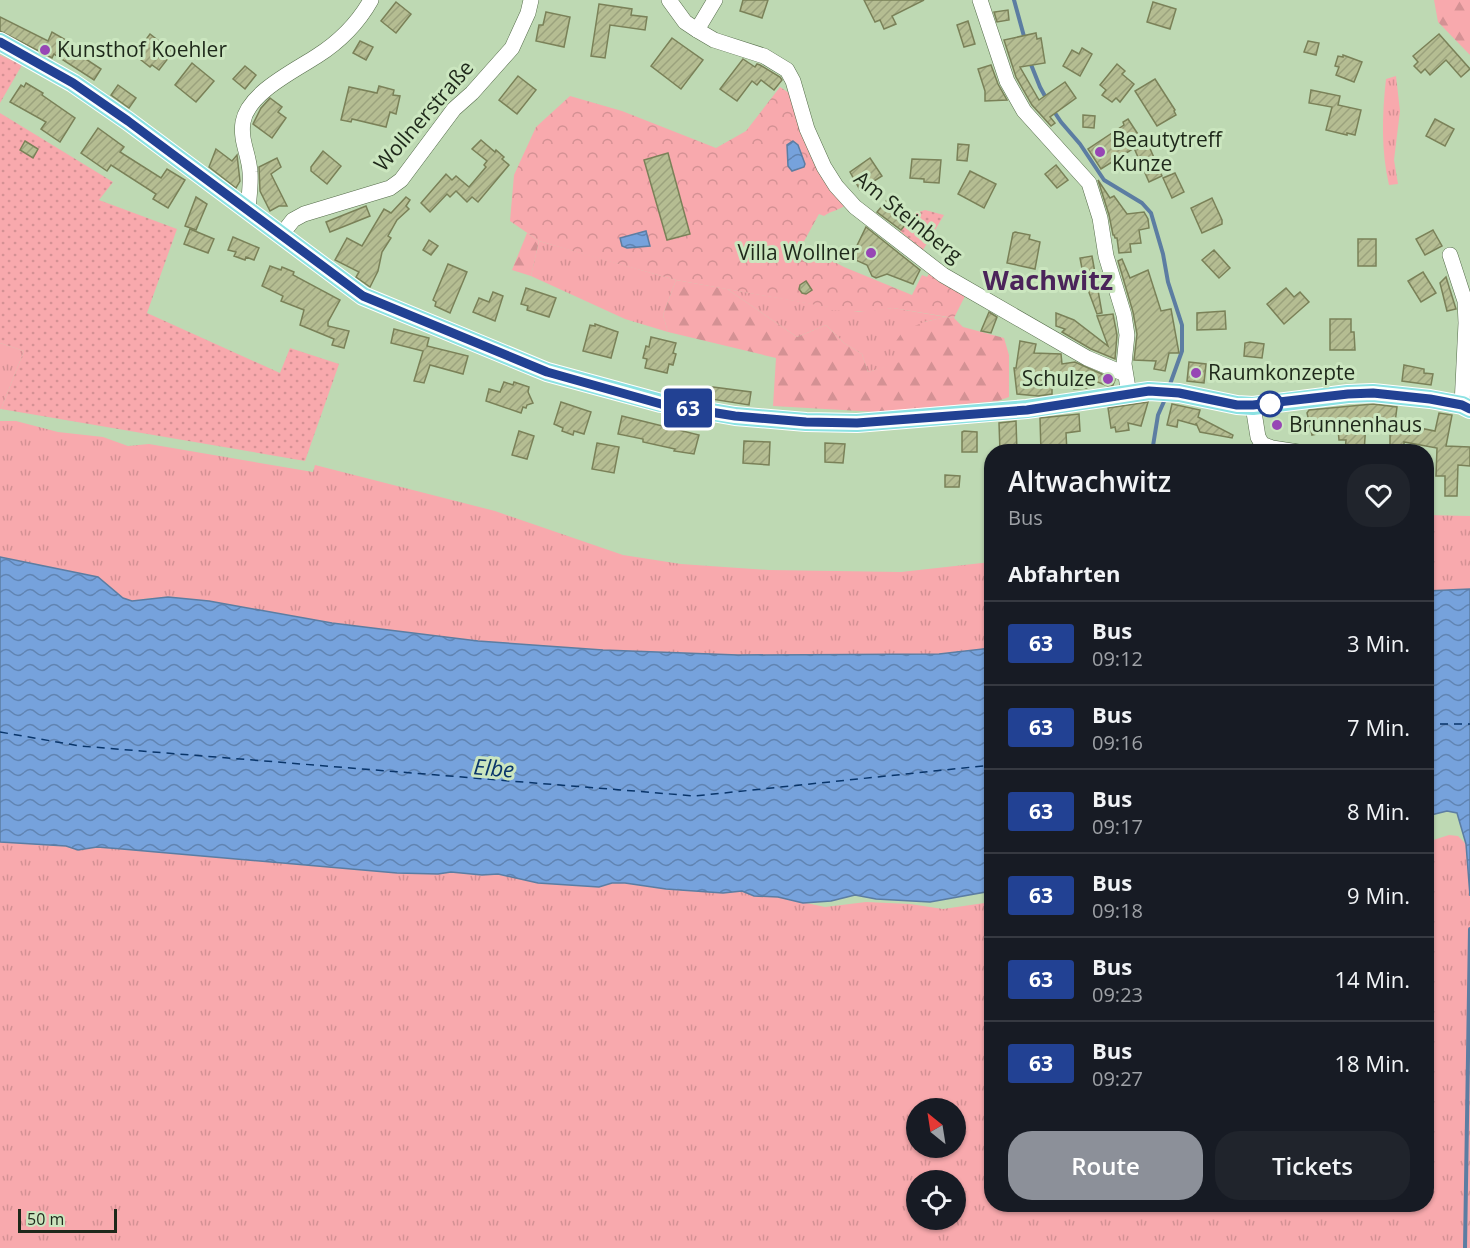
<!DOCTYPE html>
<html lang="de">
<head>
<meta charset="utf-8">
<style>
  :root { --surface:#171b24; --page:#20242c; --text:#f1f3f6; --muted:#9ea1a6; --line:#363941; --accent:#8c9099 }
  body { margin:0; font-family:"Open Sans",sans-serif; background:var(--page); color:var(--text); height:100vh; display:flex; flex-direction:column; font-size:22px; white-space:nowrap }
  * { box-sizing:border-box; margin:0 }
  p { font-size:20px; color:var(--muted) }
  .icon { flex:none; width:33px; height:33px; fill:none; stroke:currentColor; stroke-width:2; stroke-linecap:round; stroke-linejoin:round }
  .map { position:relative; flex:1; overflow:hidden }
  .panel { position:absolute; left:984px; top:444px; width:450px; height:768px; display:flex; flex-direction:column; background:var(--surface); border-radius:24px; box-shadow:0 2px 4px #0004 }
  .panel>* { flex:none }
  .badge { padding:0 12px; border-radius:4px; font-size:21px; line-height:39px }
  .needle { width:39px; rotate:330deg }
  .buttons { position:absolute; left:906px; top:1098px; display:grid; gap:12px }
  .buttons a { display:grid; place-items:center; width:60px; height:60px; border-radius:50%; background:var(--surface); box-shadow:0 2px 4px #0004; font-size:30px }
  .scale { position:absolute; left:18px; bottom:15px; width:99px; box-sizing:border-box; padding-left:6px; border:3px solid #1e281a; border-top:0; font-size:16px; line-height:21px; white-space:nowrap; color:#1e281a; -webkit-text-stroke:4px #cbe6bf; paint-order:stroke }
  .map>.badge { position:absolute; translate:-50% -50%; box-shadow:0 0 0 3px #fff }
  h2 { padding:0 24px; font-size:22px; line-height:54px }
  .round { display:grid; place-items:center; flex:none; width:63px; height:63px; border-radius:24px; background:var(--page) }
  .headline { display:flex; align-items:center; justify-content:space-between; height:102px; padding:0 24px }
  h1 { font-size:28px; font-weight:600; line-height:45px }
  .cta { display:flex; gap:12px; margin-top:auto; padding:12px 24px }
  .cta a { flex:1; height:69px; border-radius:24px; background:var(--accent); color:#fff; font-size:24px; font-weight:600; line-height:69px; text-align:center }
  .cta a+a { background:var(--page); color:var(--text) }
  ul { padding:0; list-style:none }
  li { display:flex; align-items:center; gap:18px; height:84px; padding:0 24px; border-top:2px solid var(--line) }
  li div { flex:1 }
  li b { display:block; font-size:22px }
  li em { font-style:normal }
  li .badge { min-width:66px; font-weight:700; text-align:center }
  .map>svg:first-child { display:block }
  .grass { fill:url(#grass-tufts); fill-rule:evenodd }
  .forest { fill:url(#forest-firs) }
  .park { fill:url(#park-crowns) }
  .garden { fill:url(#garden-dots) }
  .water { fill:url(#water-waves); stroke:#5c7da2; stroke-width:1.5 }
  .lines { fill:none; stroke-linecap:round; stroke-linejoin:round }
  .stream { stroke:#5c7da2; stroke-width:4 }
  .ferry { stroke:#09356a; stroke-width:1.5; stroke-dasharray:8 6; stroke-linecap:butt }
  .building { fill:url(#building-hatch); stroke:#7a8158; stroke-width:1.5 }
  .minor-casing { stroke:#556c4a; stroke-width:16 }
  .major-casing { stroke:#fff; stroke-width:20 }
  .minor { stroke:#fff; stroke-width:15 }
  .major { stroke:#8be2e3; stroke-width:18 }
  .line-casing { stroke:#fff; stroke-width:14 }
  .line { stroke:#224193; stroke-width:9 }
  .poi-dot { fill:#9746b5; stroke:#cbe6bf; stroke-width:2 }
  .stop-dot { fill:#fff; stroke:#224193; stroke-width:3 }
  .labels { text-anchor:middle; stroke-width:6; stroke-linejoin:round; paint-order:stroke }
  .poi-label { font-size:21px; fill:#1e281a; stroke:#cbe6bf; text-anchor:start }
  .street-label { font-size:21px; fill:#1e281a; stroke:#cbe6bf }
  .water-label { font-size:22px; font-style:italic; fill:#09356a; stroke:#cbe6bf }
  .district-label { font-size:27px; font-weight:bold; fill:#4b245a; stroke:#cbe6bf }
</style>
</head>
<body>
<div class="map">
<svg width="1470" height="1248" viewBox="0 0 1470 1248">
  <defs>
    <pattern id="grass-tufts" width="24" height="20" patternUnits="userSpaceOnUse" patternTransform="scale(1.5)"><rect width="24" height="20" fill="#f8a9ad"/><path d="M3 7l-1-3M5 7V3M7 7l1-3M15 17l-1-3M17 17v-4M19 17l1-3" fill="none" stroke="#d49194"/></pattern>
    <pattern id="forest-firs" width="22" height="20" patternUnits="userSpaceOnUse" patternTransform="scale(1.5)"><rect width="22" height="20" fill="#f8a9ad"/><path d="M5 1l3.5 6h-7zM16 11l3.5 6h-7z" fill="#d49194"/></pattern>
    <pattern id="park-crowns" width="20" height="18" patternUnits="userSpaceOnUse" patternTransform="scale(1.5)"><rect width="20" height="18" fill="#f8a9ad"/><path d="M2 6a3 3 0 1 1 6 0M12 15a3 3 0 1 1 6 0" fill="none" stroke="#d49194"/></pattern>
    <pattern id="garden-dots" width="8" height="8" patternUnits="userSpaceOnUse" patternTransform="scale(1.5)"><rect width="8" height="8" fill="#f8a9ad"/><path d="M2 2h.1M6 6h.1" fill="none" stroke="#d49194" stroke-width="1.8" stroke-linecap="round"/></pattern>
    <pattern id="water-waves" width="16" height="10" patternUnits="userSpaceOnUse" patternTransform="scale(1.5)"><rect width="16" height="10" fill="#76a2dc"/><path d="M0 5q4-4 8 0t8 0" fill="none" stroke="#6084b2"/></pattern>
    <pattern id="building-hatch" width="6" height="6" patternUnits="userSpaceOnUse" patternTransform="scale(1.5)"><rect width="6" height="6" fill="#b5bd92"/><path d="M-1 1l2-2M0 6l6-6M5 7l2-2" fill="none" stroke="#9ba27d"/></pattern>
  </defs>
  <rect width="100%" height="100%" fill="#bed9b3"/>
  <g class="grass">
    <path d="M1396 76 1400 111 1394 160 1398 184 1389 185C1381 150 1382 115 1386 79Z"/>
    <path d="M539 241 676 280 663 315 668 332 625 319 531 276Z"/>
    <path d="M727 289 859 312 893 308 946 317 924 322 900 363 868 372 862 354 844 343 826 325 797 337Z"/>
    <path d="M0 343 24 351 1 409H0Z"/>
    <path d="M0 421H16L58 432 103 437 128 446 149 444 313 472 315 465 495 511 623 555 681 564 769 570 901 572 991 562V648L939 654 738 655 603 650 478 641 332 623 209 601 151 598 132 601 123 598 98 577 0 557Z"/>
    <path d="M1426 515 1470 516V589L1427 591Z"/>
    <path d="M1449 835 1458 836 1466 844 1470 896V1248H0V842L66 846 73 849 97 847 122 849 397 873 438 874 451 872 482 875 498 874 538 883 599 887 612 883H625L666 889 723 893 742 891 754 896 778 897 825 907 866 902 910 904 943 909 991 902 992 1204H1426L1427 842ZM916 1108H956V1148H916ZM916 1180H956V1220H916Z"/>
  </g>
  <g class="forest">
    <path d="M1434 0H1470V55L1438 22Z"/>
    <path d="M527 233 539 241 531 276 512 270Z"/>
    <path d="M676 280 727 289 797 337 826 325 844 343 862 354 868 372 900 362 894 344 903 331 924 322 946 317 954 318 963 327 1004 338 1009 355V397L998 401 877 412 773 406 776 358 668 332 663 315Z"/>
  </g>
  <path class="park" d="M780 87 792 95 847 204C840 210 831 211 824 216L819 214 802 245 844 267 912 295 922 275 927 277 930 272 966 294 954 318 893 308 867 312 830 310 828 307 676 280 590 256 539 241 510 221 514 175 536 127 570 96 622 111 716 148 746 131Z"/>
  <g class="garden">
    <path d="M0 55 22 65 0 103Z"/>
    <path d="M0 113 113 182 99 200 177 229 147 313 280 373 290 348 339 364 305 461 1 409 24 351 0 343Z"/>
    <path d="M925 210 944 215 923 250 900 231 916 213Z"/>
  </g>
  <g class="water">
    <path d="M793 141 798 145 805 164 804 167 792 171 788 166 787 145Z"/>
    <path d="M646 231 650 246 627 248 622 246 620 238Z"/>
    <path d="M0 557 98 577 123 598 132 601 168 597 209 601 332 623 478 641 603 650 738 655 939 654 991 648V891L930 902 876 899 855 895 831 901 803 903 778 897 754 896 742 891 723 893 666 889 625 883H612L599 887 538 883 498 874 482 875 451 872 438 874 397 873 122 849 97 847 78 850 66 846 0 842Z"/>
    <path d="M1470 589V896L1466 844 1457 813 1447 811 1427 816 1426 591Z"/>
  </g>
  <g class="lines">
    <g class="stream">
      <path d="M1014 0 1025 40"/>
      <path d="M1030 62 1040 87 1046 98"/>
      <path d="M1053 110 1061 122 1080 144 1104 180 1142 203 1151 213 1163 254 1168 282 1182 325V351L1169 387"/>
      <path d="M1152 452 1158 415 1166 397"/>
      <path d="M1465 1248 1470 929"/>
    </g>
    <g class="ferry">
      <path d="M1426 724H1470"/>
      <path d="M0 732 80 746 695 796 992 765"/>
    </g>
  </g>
  <g class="building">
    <path d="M743 0H768L762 18 740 11Z"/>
    <path d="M864 0H924L892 16 896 24 884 29 880 20 875 22Z"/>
    <path d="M396 2 411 14 396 33 381 21Z"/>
    <path d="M1153 2 1176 9 1170 29 1147 22Z"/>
    <path d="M599 4 632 9 631 15 647 17 645 30 610 25 605 58 591 56Z"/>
    <path d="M1008 10 1009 20 997 22 994 12Z"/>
    <path d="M546 12 570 17 564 47 536 41 539 25H543Z"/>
    <path d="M0 17 48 41 52 32 78 47 75 52 101 69 94 80 54 54 52 58 0 31Z"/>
    <path d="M968 21 975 44 964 47 957 25Z"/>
    <path d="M1036 33 1037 39 1041 38 1045 63 1020 67 1039 100 1065 82 1076 98 1050 117 1055 123 1051 126 1032 105 1016 77 1004 40Z"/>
    <path d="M150 34 173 52 159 70 152 65 150 67 141 60 143 58 136 53Z"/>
    <path d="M1439 34 1470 69 1461 77 1446 60 1430 75 1425 69 1421 73 1414 66 1418 62 1413 56Z"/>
    <path d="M672 38 703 60 681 89 651 66Z"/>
    <path d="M360 41 373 47 366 60 353 53Z"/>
    <path d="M1308 41 1319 43 1316 55 1304 52Z"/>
    <path d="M1082 48 1092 54 1080 76 1063 66 1072 50 1079 54Z"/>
    <path d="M1343 55 1362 62 1354 82 1336 75 1339 67 1335 66 1338 56 1343 57Z"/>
    <path d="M743 59 755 67 757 64 760 65 780 77 782 80 774 90 761 80 757 85 752 81 737 101 720 89Z"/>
    <path d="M192 63 214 81 196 102 175 85Z"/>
    <path d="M1117 64 1125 71 1122 74 1134 84 1120 102 1116 98 1112 102 1102 95 1106 90 1100 85Z"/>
    <path d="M991 65 998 84 1007 100 985 101V91L978 69Z"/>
    <path d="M245 66 256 75 245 89 233 79Z"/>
    <path d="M518 76 536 90 517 114 499 100Z"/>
    <path d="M1155 79 1175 110 1174 111 1176 115 1157 126 1135 91Z"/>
    <path d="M26 83 43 93 42 95 75 118 60 142 41 129 46 122 10 102 21 85 24 87Z"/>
    <path d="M118 85 136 98 129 108 111 95Z"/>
    <path d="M379 86 394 90 393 95 400 96 396 114 390 112 386 127 352 119 351 122 341 120 349 87 377 93Z"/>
    <path d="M1311 90 1340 96 1338 105 1361 110 1355 135 1347 133V135L1326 130 1332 107 1309 103Z"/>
    <path d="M270 98 282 107 278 112 286 118 272 138 253 124 261 108Z"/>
    <path d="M1083 115 1095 116 1094 128 1083 127Z"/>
    <path d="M1128 119 1145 145 1148 144 1162 176 1149 182 1134 148 1101 169 1088 149 1124 125 1123 122Z"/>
    <path d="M1435 119 1454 129 1445 146 1426 136Z"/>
    <path d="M98 128 124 147 120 152 161 178 167 169 185 180 168 208 153 199 156 194 111 165 107 171 81 153Z"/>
    <path d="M481 140 495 152 496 150 504 157 502 159 509 165 478 202 472 197 467 202 456 191 450 197 447 194 430 212 421 203 446 174 452 180 456 176 469 187 486 167 484 165 487 161 472 149Z"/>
    <path d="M25 141 38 149 33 158 20 150Z"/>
    <path d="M958 144 969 145 967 161 957 160Z"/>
    <path d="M216 149 232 161 237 155 240 181 236 188 209 167Z"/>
    <path d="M323 151 341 166 327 184 311 171V167Z"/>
    <path d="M668 153 690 234 667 240 644 160Z"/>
    <path d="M277 158 281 167 271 174 287 206H279L270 211 260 191 259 167Z"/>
    <path d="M870 158 882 176 860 190 850 172Z"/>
    <path d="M912 159 941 160 939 183 924 182V179L910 178Z"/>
    <path d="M1056 165 1068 180 1057 188 1045 174Z"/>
    <path d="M970 171 996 184 984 208 958 194Z"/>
    <path d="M1175 173 1184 192 1172 198 1163 178Z"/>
    <path d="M1098 180 1110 198 1114 196 1127 214 1144 212 1148 219 1149 228 1139 230 1141 243 1130 244 1131 252 1119 253 1117 238H1115L1114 235H1113L1109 215Z"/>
    <path d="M196 197 207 204 196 230 185 226Z"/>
    <path d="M406 197 410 200 406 206 409 209 397 220 388 236 391 238 382 252 378 271 370 287 356 277 359 272 335 260 347 238 362 246 384 209 391 213Z"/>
    <path d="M1212 198 1222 220V224L1202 233 1191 208Z"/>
    <path d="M887 200 910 219 901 230 877 212Z"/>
    <path d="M366 206 370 216 330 232 326 222Z"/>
    <path d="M866 227 920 270 913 284 887 274 876 278 872 276 867 265 851 258Z"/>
    <path d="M190 229 214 239 208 253 184 244Z"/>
    <path d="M1433 230 1442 246 1425 255 1416 239Z"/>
    <path d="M1015 232 1030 235 1029 239 1040 242 1035 269 1007 263 1013 233Z"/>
    <path d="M233 237 259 248 254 260 246 257 245 260 234 256 236 252 228 250Z"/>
    <rect x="1358" y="239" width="18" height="27"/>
    <path d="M429 240 438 246 431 255 423 250Z"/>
    <path d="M1214 250 1230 268 1219 278 1202 260Z"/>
    <path d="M1092 256 1102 313 1097 314 1084 279 1080 258Z"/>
    <path d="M1122 259 1130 278 1148 270 1161 311 1171 309 1179 353H1169L1165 371 1154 369 1156 361 1134 360 1137 334 1133 312 1118 261Z"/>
    <path d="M448 264 467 272 450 313 435 306 436 302 433 300Z"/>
    <path d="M270 266 281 270 282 267 294 272 293 275 340 300 328 322V326L349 331 344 348 332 345 334 339 300 325 304 310 281 301 283 296 262 286Z"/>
    <path d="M1423 272 1436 293 1421 302 1408 281Z"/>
    <path d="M1446 277 1456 309 1447 311 1440 283Z"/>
    <path d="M806 281 812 290 806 294 802 293 799 289 800 285Z"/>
    <path d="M526 288 556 298 549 317 527 310 528 306 521 304Z"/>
    <path d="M1286 288 1294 297 1300 292 1309 302 1284 324 1267 304Z"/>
    <path d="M493 292 503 296 495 321 473 312 479 298 489 302Z"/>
    <path d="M1225 311 1226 329 1197 330V313Z"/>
    <path d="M989 312 997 317 991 333 981 331Z"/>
    <path d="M1056 313 1074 320 1108 346 1097 316 1113 314 1117 335 1115 359 1091 349 1062 332 1065 329 1056 326Z"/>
    <path d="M1330 319H1351V332H1354L1355 350H1330Z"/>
    <path d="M595 324 618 332 611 358 583 351 590 325 595 326Z"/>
    <path d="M394 329 429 338 427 346 468 356 463 374 430 365 424 383 414 381 423 351 391 343Z"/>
    <path d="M651 337 676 343 673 353 676 354 673 365 669 364 667 373 645 368 647 359 643 358 646 346 649 347Z"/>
    <path d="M1020 341 1036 344 1034 353 1061 354 1062 364 1075 362 1115 380 1113 385 1108 386 1087 378V388L1074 389V379L1052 377V394L1038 396 1017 394 1014 368H1016Z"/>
    <path d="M1250 342 1264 344 1262 358 1244 356 1245 343Z"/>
    <path d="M1189 362 1206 364 1204 383 1187 381Z"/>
    <path d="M1404 365 1424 369V373L1433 374 1431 385 1402 381Z"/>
    <path d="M504 382 513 385 514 382 529 387 528 392 533 403 527 405 526 408 523 407 521 413 486 401 489 389 500 392Z"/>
    <path d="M713 387 751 392 749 405 711 399Z"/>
    <path d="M561 402 591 412 584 434 574 431 573 435 562 431 563 428 554 424Z"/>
    <path d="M1148 402 1141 426 1128 423 1129 430 1116 432 1115 427 1111 428 1108 408Z"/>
    <path d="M1172 404 1200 410 1198 417 1233 435 1232 438 1200 432 1196 423V425L1178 420 1177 427 1167 425Z"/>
    <path d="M1373 404 1397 407 1395 423 1435 431 1439 413 1452 415 1446 446 1470 447V466L1458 465 1457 496H1445V476H1436L1437 448 1404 442V452H1390V425L1366 423 1364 452H1345L1346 440H1339L1338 429 1312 435 1307 413 1309 410Z"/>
    <path d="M1079 414 1080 431 1066 433 1067 452H1041L1040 418Z"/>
    <path d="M622 416 699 435 694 454 674 451 675 449 643 442V439L618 434Z"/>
    <path d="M1016 421 1017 452H1000L999 423Z"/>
    <path d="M519 431 534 436 527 459 512 455Z"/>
    <path d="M964 431 977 432V452H962V432Z"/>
    <path d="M744 441 770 442 769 465 743 463Z"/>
    <path d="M597 443 619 447 614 473 592 469Z"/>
    <path d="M825 443 845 444 843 463 825 462Z"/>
    <path d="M945 475 960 476 959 487H945Z"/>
  </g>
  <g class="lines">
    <defs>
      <g id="minor">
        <path d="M669 0 685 22 697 30 714 40 764 56 787 70 793 81 807 129 824 167 836 186 855 207 943 275 1087 358 1125 374"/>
        <path d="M980 0 1007 81 1024 111 1089 183 1100 218 1106 256 1124 315 1127 335 1124 364 1129 394"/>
        <path d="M697 30 715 0"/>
        <path d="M248 209C249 197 251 184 250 172 249 154 240 141 243 122 248 93 294 71 317 56 339 42 358 23 371 0"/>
        <path d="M282 234 293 220 304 214 390 188 401 180 454 109 472 93 512 48 528 13 531 0"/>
        <path d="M1450 255 1465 301 1466 323 1462 405"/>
        <path d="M1253 406 1258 437 1262 444 1272 448 1298 452"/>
      </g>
      <path id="major" d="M0 42 73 83 128 121 363 296 547 372 661 403 735 416 806 422 857 423 1027 409 1149 391 1179 393 1237 405 1253 406 1348 394 1373 393 1430 399 1462 405 1470 409"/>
    </defs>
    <use href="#minor" class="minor-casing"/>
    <use href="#major" class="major-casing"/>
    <use href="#minor" class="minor"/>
    <use href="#major" class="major"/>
  </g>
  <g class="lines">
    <defs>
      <path id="line" d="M0 42 73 83 128 121 363 296 547 372 661 404 735 416 806 422 857 423 1027 410 1149 391 1179 393 1237 405H1253L1348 394 1373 393 1430 399 1462 405 1470 409"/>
    </defs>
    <use href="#line" class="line-casing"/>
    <use href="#line" class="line"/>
  </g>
  <g class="poi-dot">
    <circle cx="45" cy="50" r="6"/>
    <circle cx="1100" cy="152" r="6"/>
    <circle cx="871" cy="253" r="6"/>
    <circle cx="1196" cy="373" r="6"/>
    <circle cx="1108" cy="379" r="6"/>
    <circle cx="1277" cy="425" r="6"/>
  </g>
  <circle class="stop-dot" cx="1270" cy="404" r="12"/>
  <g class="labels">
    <g class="poi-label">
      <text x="57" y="57">Kunsthof Koehler</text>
      <text x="1112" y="147">Beautytreff<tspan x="1112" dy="24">Kunze</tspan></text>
      <text x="859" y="260" text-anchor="end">Villa Wollner</text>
      <text x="1208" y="380">Raumkonzepte</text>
      <text x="1096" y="386" text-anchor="end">Schulze</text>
      <text x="1289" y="432">Brunnenhaus</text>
    </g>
    <g class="street-label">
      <text transform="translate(424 116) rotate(-49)" y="7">Wollnerstraße</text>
      <text transform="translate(908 217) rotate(39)" y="7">Am Steinberg</text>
    </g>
    <g class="water-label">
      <text transform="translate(494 768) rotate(5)" y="8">Elbe</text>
    </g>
    <g class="district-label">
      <text x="1048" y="290">Wachwitz</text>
    </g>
  </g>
</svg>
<div class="buttons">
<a><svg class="needle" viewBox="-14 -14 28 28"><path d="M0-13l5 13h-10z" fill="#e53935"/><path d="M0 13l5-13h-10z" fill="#9ea1a6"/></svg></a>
<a><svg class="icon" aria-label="locate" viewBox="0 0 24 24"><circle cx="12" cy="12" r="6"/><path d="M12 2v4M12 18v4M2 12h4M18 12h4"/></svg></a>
</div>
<div class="scale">50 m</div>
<b class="badge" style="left:688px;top:408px;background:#224193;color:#fff">63</b>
<section class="panel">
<div class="headline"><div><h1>Altwachwitz</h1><p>Bus</p></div><a class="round"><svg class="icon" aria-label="heart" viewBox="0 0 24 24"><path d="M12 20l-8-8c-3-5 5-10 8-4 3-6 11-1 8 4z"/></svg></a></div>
<h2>Abfahrten</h2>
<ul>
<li><span class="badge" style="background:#224193;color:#fff">63</span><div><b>Bus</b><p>09:12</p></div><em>3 Min.</em></li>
<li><span class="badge" style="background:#224193;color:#fff">63</span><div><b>Bus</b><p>09:16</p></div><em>7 Min.</em></li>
<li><span class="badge" style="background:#224193;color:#fff">63</span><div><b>Bus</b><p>09:17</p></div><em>8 Min.</em></li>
<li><span class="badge" style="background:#224193;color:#fff">63</span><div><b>Bus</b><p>09:18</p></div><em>9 Min.</em></li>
<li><span class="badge" style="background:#224193;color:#fff">63</span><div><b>Bus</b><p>09:23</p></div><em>14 Min.</em></li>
<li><span class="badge" style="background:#224193;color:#fff">63</span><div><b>Bus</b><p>09:27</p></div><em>18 Min.</em></li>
</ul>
<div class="cta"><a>Route</a><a>Tickets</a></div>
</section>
</div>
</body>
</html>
